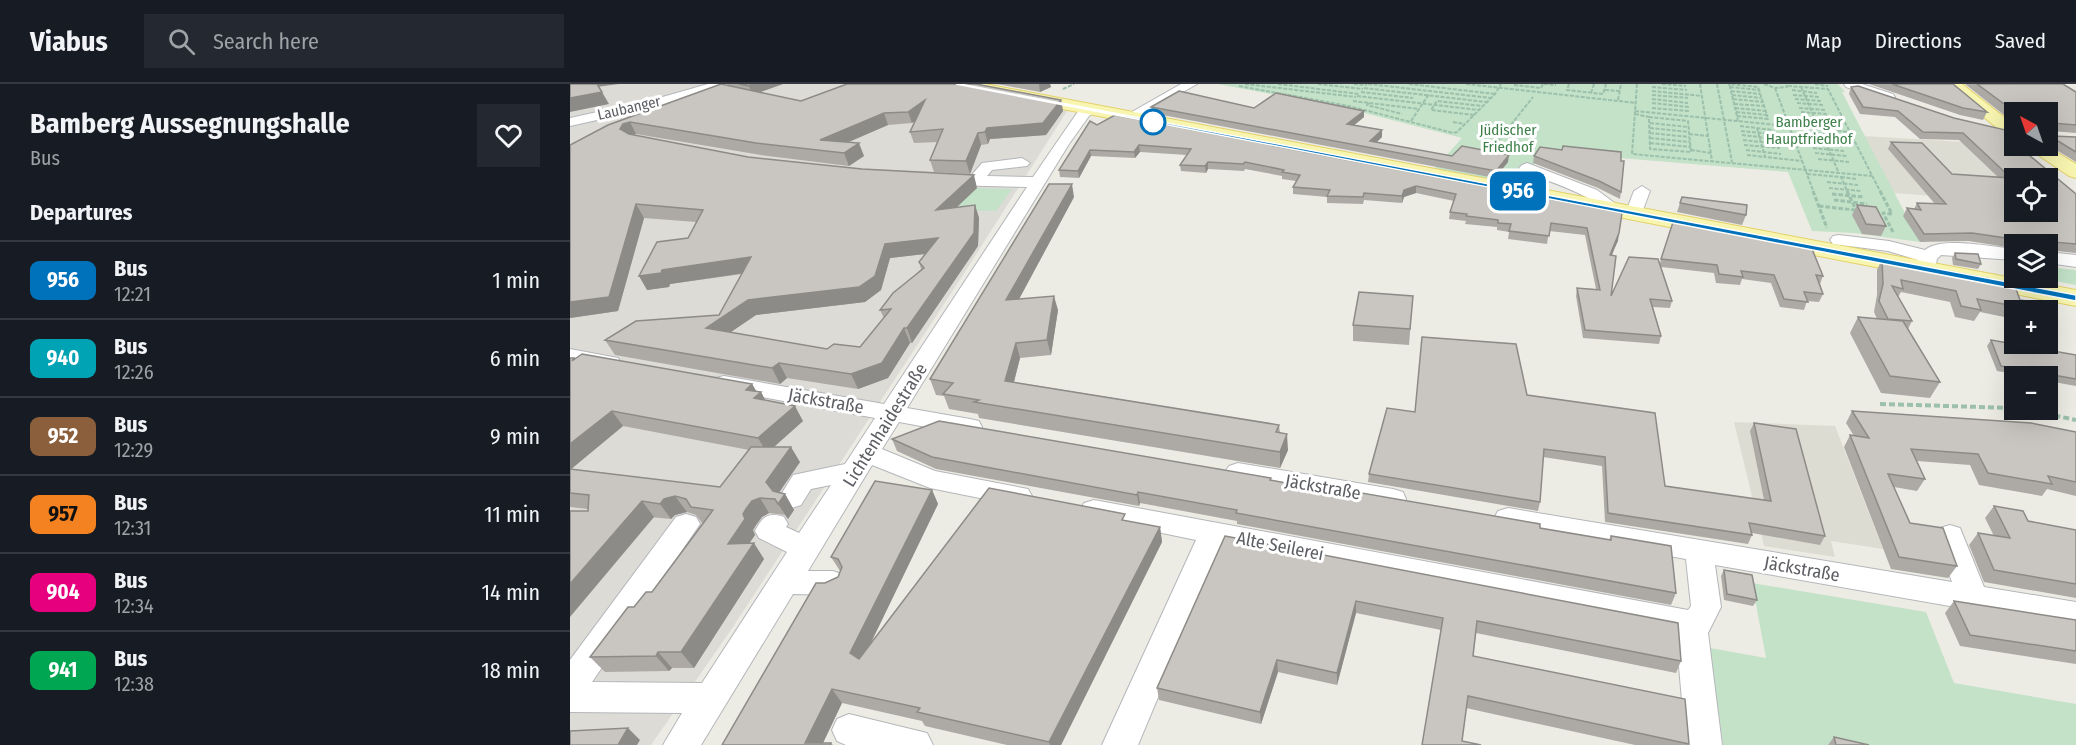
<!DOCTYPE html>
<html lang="en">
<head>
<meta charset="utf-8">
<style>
  :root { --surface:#171b24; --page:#242831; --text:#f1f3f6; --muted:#9ea1a6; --line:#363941 }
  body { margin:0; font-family:"Fira Sans Condensed",sans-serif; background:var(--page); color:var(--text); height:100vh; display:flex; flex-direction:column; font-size:22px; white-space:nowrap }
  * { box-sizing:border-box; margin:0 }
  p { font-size:20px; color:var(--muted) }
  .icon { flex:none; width:33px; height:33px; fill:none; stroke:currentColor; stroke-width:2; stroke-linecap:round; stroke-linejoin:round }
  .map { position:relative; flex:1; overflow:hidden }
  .drawer { display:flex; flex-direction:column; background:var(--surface); width:570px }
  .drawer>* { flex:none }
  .badge { padding:0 12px; border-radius:9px; font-size:21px; line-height:39px }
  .needle { width:39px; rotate:320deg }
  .tools { position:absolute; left:1434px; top:18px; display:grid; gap:12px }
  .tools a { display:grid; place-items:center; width:54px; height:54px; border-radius:0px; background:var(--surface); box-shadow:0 6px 24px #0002; font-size:30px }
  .map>.badge { position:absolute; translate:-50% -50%; box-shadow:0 0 0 3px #fff }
  h2 { padding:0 30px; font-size:22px; line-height:54px }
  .round { display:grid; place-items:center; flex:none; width:63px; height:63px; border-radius:0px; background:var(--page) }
  .headline { display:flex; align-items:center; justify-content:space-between; height:102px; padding:0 30px }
  h1 { font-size:28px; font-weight:700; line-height:45px }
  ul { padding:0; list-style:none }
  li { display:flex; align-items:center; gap:18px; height:78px; padding:0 30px; border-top:2px solid var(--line) }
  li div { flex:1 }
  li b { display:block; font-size:22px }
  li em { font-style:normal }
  li .badge { min-width:66px; font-weight:700; text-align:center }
  header { display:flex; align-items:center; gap:36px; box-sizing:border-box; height:84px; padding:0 30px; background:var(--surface); border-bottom:2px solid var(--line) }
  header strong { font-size:28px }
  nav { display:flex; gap:33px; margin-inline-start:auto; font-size:21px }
  .search { width:420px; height:54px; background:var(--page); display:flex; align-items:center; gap:15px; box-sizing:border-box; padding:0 21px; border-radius:0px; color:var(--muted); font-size:22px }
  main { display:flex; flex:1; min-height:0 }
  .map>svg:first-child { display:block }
  .industrial { fill:#dcdbd6 }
  .education { fill:#dddcd3 }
  .green { fill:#c3e2c8 }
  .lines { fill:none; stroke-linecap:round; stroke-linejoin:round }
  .minor-casing { stroke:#b4b6ba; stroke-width:2 }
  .major-casing { stroke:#e3d168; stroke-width:2 }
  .path-far2 { stroke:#9cc0ab; stroke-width:2; stroke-dasharray:4 1.5; stroke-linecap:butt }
  .path-far1 { stroke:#9cc0ab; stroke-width:3; stroke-dasharray:4.5 2; stroke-linecap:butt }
  .path { stroke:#9cc0ab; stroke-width:4; stroke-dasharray:6 3; stroke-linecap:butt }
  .minor { fill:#fff; fill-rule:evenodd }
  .major { fill:#f7f5b0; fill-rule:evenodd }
  .wall { fill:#adaaa6; fill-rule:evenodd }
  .shaded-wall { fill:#8d8b87 }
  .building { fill:#c9c6c1; stroke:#8d8b87; stroke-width:1.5; fill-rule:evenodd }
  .line { fill:#0072bc; stroke:#fff; stroke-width:1.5 }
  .stop-dot { fill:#fff; stroke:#0072bc; stroke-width:3 }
  .labels { text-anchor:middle; stroke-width:6; stroke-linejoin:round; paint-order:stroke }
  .far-street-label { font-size:15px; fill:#5c5e63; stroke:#fff }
  .far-park-label { font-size:15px; fill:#3e804a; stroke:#fff }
  .street-label { font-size:18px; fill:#5c5e63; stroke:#fff }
</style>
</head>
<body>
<header>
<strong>Viabus</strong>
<div class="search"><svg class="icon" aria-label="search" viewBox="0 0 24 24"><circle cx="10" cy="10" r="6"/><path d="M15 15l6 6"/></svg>Search here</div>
<nav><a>Map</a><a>Directions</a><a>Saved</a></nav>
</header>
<main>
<section class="drawer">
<div class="headline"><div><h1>Bamberg Aussegnungshalle</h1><p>Bus</p></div><a class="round"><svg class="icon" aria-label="heart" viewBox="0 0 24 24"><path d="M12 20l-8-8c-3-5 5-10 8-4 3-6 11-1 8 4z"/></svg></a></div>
<h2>Departures</h2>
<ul>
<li><span class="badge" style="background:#0072bc;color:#fff">956</span><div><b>Bus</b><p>12:21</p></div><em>1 min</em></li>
<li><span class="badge" style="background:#00a3b4;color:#fff">940</span><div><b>Bus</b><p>12:26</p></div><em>6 min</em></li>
<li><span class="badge" style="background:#8b5e3c;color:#fff">952</span><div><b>Bus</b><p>12:29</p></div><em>9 min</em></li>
<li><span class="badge" style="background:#f58220;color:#111">957</span><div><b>Bus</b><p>12:31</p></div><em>11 min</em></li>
<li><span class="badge" style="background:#e6007e;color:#fff">904</span><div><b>Bus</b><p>12:34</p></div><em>14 min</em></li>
<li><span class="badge" style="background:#00a651;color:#fff">941</span><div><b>Bus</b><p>12:38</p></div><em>18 min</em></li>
</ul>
</section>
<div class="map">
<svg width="1506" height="661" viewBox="0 0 1506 661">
  <rect width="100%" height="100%" fill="#edece4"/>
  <path class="industrial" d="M0 0H430L410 9 497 27 395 188 161 546 81 661H0Z"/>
  <g class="education">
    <path d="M1293 52 1428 60 1444 94V118L1323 109Z"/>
    <path d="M1164 338 1265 342 1313 465 1261 457 1265 473 1194 462Z"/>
  </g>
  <g class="green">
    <path d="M648 0H1268L1275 8H1272L1350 158 1284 149 1242 147 1218 88 1050 74 967 75 962 84 958 83 946 100 865 84 892 54 775 24Z"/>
    <path d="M407 104 442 105 426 127 383 126Z"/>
    <path d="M1478 183 1506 186V201L1470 194H1478Z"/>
    <path d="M1182 499 1356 528 1384 599 1506 620V661H1153L1140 564 1196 574Z"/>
  </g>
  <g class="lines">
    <defs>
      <g id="minor">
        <path d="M138 0H158L156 3 90 22 0 42V34L82 16Z"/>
        <path d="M611 0H627L565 36 560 37 553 33Z"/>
        <path d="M1274 0H1292L1323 10 1325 13 1323 16H1313L1276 3Z"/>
        <path d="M522 21 529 25 519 32 499 60 337 324 400 335 409 337 412 343 409 349 400 351 329 338 312 365 365 387 458 405 462 412 458 419 449 422 360 404 302 381 238 487H263L274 491 278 499 274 507 263 511 223 510 131 661H93L112 629 0 628V576L106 433 116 430 126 433 130 440 22 598 132 599 217 468 189 454 185 447C192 433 198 428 214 433L218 440 216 443 229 449 261 401 241 405 231 421 222 424 213 421 209 414 223 391 275 380 305 334 154 306 146 304 143 299 146 294 154 292 314 320 457 103 375 101 369 99 367 96 369 93 401 92 412 79 452 74 460 79 457 82 422 86 417 92 463 93 509 26Z"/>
        <path d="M957 79 1027 106 1054 126 1052 130C1037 133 1027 118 1014 112 995 102 972 95 952 87L949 84 952 81Z"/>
        <path d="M1072 102 1080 107 1070 134H1058L1055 130 1064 107Z"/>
        <path d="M1269 151 1319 157 1355 166C1371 152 1423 163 1444 165V176L1371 171 1367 175 1364 189H1350L1347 185 1348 176 1318 167 1263 160 1260 156 1263 152Z"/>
        <path d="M1478 168 1506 171V183L1478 179Z"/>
        <path d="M0 265 48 274 51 279 48 284 40 286 0 279Z"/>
        <path d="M668 379 823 405 833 408 836 415 833 422 823 425 659 394 655 388 659 382Z"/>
        <path d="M524 416 1118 526 1121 522 1116 475 938 444 928 441 924 434 928 427 938 424 1382 498 1366 452 1370 444 1380 441 1390 444 1414 503 1506 518V544L1145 481 1151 523 1138 549 1152 661H1116L1106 549 652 461 568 661H532L626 456 514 433 510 426 514 419Z"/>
        <path d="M279 630 357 649 363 661H276L267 657 262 646 267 635Z"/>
      </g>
      <g id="major">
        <path d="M382 0H415L1506 206V222L390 5Z"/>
        <path d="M1374 0H1392L1444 41V54L1438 53Z"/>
        <path d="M1455 62H1476L1506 80V94L1499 92Z"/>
      </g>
    </defs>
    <use href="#minor" class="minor-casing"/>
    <use href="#major" class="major-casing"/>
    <g class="path-far2">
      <path d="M675 0 786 13"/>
      <path d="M708 0 789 10"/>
      <path d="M748 0 793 5"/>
      <path d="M784 0 797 1"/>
      <path d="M798 0 921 14"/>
      <path d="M839 0 925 10"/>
      <path d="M896 0 1066 19"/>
      <path d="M974 0 986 1"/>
      <path d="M999 0 997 6 1033 10 1036 0"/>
      <path d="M1067 0 1062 70 1302 92"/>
      <path d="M1092 0 1116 2"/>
      <path d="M1130 0 1142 77"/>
      <path d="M1147 0 1162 78"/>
      <path d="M1194 0 1205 4 1217 3 1216 0"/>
      <path d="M1245 0 1258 2"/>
      <path d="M944 1 971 4 973 0"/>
      <path d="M669 2 779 22 883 49 887 48 925 10 931 0"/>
      <path d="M1218 2 1258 5 1311 109"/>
      <path d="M1082 3 1117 6"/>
      <path d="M1160 3 1159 0 1188 3 1189 6"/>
      <path d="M1160 3 1189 6 1197 31 1166 28Z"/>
      <path d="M1231 3 1249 44"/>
      <path d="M794 4 916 18"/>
      <path d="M1205 4 1244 109"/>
      <path d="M493 5 504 0"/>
      <path d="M1035 6 1050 7"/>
      <path d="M1222 6 1247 9"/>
      <path d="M1082 7 1132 12"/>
      <path d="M1161 7 1190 10"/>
      <path d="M791 8 843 14"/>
      <path d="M1021 9 1024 0"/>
      <path d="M1082 11 1118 14"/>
      <path d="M1162 11 1191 14"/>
      <path d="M1223 11 1249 13"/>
      <path d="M787 12 909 26"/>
      <path d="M1082 15 1118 19"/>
      <path d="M1163 15 1193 18"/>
      <path d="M1225 15 1251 17"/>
      <path d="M1048 16 1051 0"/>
      <path d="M783 17 849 25"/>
      <path d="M799 19 797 21 832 30"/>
      <path d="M1082 19 1119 23"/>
      <path d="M1227 19 1253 21"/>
      <path d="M1164 20 1194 22"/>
      <path d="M1082 24 1119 27"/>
      <path d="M1165 24 1196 27"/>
      <path d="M1229 24 1255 26"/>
      <path d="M1065 27 1279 48"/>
      <path d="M1166 28 1168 37"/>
      <path d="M1231 28 1257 30"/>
      <path d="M1065 30 1079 33"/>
      <path d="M904 31 861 26 867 17 912 22"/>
      <path d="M1167 32 1198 35 1197 31"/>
      <path d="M1079 33 1118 37 1121 68 1080 65Z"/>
      <path d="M1233 33 1259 35"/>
      <path d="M841 37 859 10"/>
      <path d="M1234 37 1262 40"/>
      <path d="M883 38 895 40"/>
      <path d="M1080 39 1118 43"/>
      <path d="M1170 42 1203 46"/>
      <path d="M1080 44 1119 48"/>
      <path d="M1187 44 1195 73 1232 77"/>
      <path d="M1171 47 1223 52"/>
      <path d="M1237 48 1252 50"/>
      <path d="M1080 49 1119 53"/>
      <path d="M1119 50 1138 52"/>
      <path d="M1172 51 1206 55"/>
      <path d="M1239 53 1269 56"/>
      <path d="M1080 54 1120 58"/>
      <path d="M1173 56 1208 60"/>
      <path d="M1080 59 1121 63"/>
      <path d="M1241 59 1272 62"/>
      <path d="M1174 61 1210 64"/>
      <path d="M1243 64 1274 67"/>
      <path d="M1121 66 1141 69"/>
      <path d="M1176 66 1211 70"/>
      <path d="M1245 69 1277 72"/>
      <path d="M917 71 963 13"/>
      <path d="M1177 71 1195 73"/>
      <path d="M1248 75 1279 78"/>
      <path d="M1268 87 1252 50 1282 53"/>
      <path d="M1237 90 1271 93 1278 109"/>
      <path d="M1271 93 1286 95"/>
      <path d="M1257 98 1288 101"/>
      <path d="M1259 104 1291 107"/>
    </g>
    <g class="path-far1">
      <path d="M1243 107 1257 144"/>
      <path d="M1277 107 1286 126"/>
      <path d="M1310 107 1322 130 1313 129 1323 148"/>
      <path d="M1262 110 1294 113"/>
      <path d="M1264 116 1297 120"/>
      <path d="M1249 122 1285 126"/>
    </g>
    <g class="path">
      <path d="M1310 320 1444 324"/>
      <path d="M1458 326 1506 336"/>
    </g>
    <use href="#minor" class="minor"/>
    <use href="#major" class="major"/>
  </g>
  <g class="wall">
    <path d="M157 0H213L189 8 231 17 491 16 493 27 476 51 420 55 418 60 411 61 400 90 364 88 360 76 368 58 344 59 340 48 345 37 342 39 318 41 277 59 294 72 279 82 191 71 66 50 62 51 178 73 407 104 387 123 405 121 409 134 408 162 342 259H340L318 294 288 305 217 294 210 300 45 271 35 256 149 231 172 190 100 200 99 203 77 206 118 154 126 138 74 134 48 227 0 234V61L38 41 158 2ZM355 170 349 178 351 185 310 226 314 234 290 263 257 265 160 248 186 231 295 218 311 206 320 174Z"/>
    <path d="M427 0H480L481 3 470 8Z"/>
    <path d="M1299 0H1383L1417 28 1413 36 1390 31Z"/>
    <path d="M1395 0H1493L1506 8V49L1481 47 1482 52 1506 53V78L1478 61V28H1444V39Z"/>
    <path d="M1281 3 1444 62H1459L1457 66H1453L1506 110V169L1478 166V160H1444V164L1398 157 1350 158 1333 132 1337 124 1344 125 1347 119 1365 120 1318 65 1321 58 1382 90 1428 93 1389 56 1350 55 1325 33 1290 30 1279 10Z"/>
    <path d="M581 23 684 24 794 33 784 41 812 53 806 59 882 72 938 78 925 94 582 29Z"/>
    <path d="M527 41 1052 129 1049 149 1042 172 1041 212 1090 179 1103 138 1253 192 1250 200 1253 210 1249 218 1237 217 1234 226 1210 223 1201 199 1172 195 1170 201 1146 199 1144 189 1091 183 1102 217 1100 224 1083 223 1091 252 1089 260 1013 254 1006 212 1007 204 1026 205 1015 151 979 147 977 160 938 155 939 148 927 146V143L895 140 896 137 879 135 880 128 884 117 846 109 834 113 832 119 794 116 793 120 757 119V113L723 110V103L726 97 712 95V92L675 85 674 87 638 85 636 89 611 87 610 81 617 71 570 68 565 74 521 72 509 94 490 93 489 86Z"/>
    <path d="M970 63 1051 108 1050 115 1028 104 963 79 964 72Z"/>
    <path d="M504 113 449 215 488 226 481 271 450 274 444 298 709 341 710 349 718 366 710 384 409 334 408 330 379 325 374 312 366 311 360 295Z"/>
    <path d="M1112 113 1176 131 1172 141 1107 128Z"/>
    <path d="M1287 121 1316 142 1311 152 1292 150 1282 131Z"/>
    <path d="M1385 169 1411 180 1408 185 1383 181 1382 174Z"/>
    <path d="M1312 175 1421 200 1450 216 1460 225V226H1444V235L1410 228 1404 237 1385 233 1380 218 1331 208 1328 213 1342 237 1338 245 1370 298 1360 314 1311 309 1280 249 1288 233 1307 235 1304 228 1307 211V186Z"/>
    <path d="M843 212 839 261 783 257V241Z"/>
    <path d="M1421 256 1506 271V302L1478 297V292H1455L1427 287 1417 262Z"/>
    <path d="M0 274 4 275 182 300 186 307 191 308 195 316 233 337 204 363 230 378 209 409 215 410 224 426 218 435 215 431 199 429 192 433 186 441 183 446 185 451 179 459 194 475 124 584H102L99 587 35 588 20 573 64 523 82 508 133 439H132L126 431 117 428 105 431 101 435 18 427V425L0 423ZM53 342 179 366 150 403 1 385Z"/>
    <path d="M957 311 1095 402 1194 416 1180 347 1184 339 1255 452 1250 461 1182 449V451L1178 460 1035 438 1032 382 973 373 970 418 968 427 798 398 799 390 845 328Z"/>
    <path d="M1282 327 1506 348V412L1477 405 1472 412 1409 401 1400 381 1347 377 1355 395 1347 407 1324 403 1340 439 1387 482 1378 494 1321 485 1274 363 1280 351 1284 352 1276 339Z"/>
    <path d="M322 355 701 397 1039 456 1041 452 1106 509 1101 521 667 440V437L570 419 569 422 366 385 327 367Z"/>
    <path d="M362 406 368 420 300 561 556 437 590 443 592 458 491 661H437L355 642 352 637 272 619 253 659H261L263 661H152L255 499 268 493 270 487 261 473Z"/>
    <path d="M1424 422 1458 437 1506 446V514L1414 498 1399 461 1408 449 1424 452 1415 434Z"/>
    <path d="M655 452 1111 577 1106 589 906 549 903 572 1119 660 1118 661H1065L896 624 852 661 871 546 786 529 767 601 708 588 691 640 589 616 587 604Z"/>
    <path d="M1154 486 1187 516 1183 522 1154 516 1151 492Z"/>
    <path d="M1384 517 1506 536V580L1390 562 1375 529Z"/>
    <path d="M1264 653 1299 661H1258Z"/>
  </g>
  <g class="shaded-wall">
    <path d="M25 0H49L26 3Z"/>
    <path d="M185 0H213L182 11 179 2Z"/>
    <path d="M469 0H480L481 3 470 8Z"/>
    <path d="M32 8 39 20 0 28V14Z"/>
    <path d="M355 16 359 28 342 39 338 28Z"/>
    <path d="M491 16 493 27 476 51 420 55 418 60 415 48 417 44Z"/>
    <path d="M794 27V33L777 47V40Z"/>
    <path d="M314 29 318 41 257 67 250 56Z"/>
    <path d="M60 38 66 50 59 52 50 45 53 40Z"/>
    <path d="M812 46V53L801 63 800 57Z"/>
    <path d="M408 49 411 61 400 90 396 77Z"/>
    <path d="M289 59 294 72 279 82 274 69Z"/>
    <path d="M569 61 570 68 565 74 564 68Z"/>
    <path d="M520 66 521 72 509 94 508 87Z"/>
    <path d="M939 71 938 78 925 94 926 87Z"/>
    <path d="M638 78V85L636 89 635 82Z"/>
    <path d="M404 91 407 104 370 139 366 126Z"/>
    <path d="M502 100 504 113 441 230 436 216Z"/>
    <path d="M846 102V109L834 113 832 119V112L834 106Z"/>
    <path d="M66 120 74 134 48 227 0 234V218Z"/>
    <path d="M405 121 409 134 408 162 342 259 337 244Z"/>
    <path d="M1049 149 1048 157 1038 179 1040 171Z"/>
    <path d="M368 154 372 168 320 174 311 206 295 218 186 231 145 259 136 244 178 216 315 160Z"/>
    <path d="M181 173 188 187 100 200 99 203 77 206 69 192 92 186Z"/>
    <path d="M484 212 488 226 481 271 477 256Z"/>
    <path d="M334 244 340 259 318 294 288 305 281 290Z"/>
    <path d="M446 259 450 274 440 313 435 297Z"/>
    <path d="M209 279 217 294 210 300 202 284Z"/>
    <path d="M182 300 188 310 191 308 199 323 186 319 176 306Z"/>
    <path d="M225 322 233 337 197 369 188 354Z"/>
    <path d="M42 327 53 342 0 386V360Z"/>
    <path d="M717 350 718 366 710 384V368Z"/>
    <path d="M221 363 230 378 205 414 196 398Z"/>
    <path d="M362 406 368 420 289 583 280 569Z"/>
    <path d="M568 408 570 419 569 422 567 411Z"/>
    <path d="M215 410 224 426 218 435 208 420Z"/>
    <path d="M105 412 117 428 105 431 101 435 90 420 94 415Z"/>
    <path d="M190 414 199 429 192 433 186 441 183 446 185 451 168 476 158 460 176 425 182 417Z"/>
    <path d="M72 417 84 433 0 533V500Z"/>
    <path d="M590 443 592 458 491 661H480L479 658Z"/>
    <path d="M184 459 194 475 124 584 111 568Z"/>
    <path d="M786 517V529L767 601V589Z"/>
    <path d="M88 568 102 584 99 587 86 572Z"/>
    <path d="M707 576 708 588 691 640 690 628Z"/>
    <path d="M262 605 272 619 252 661 235 659Z"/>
    <path d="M58 644 70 656 67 661H48Z"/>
  </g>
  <g class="building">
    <path d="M0 0H27L32 8 0 14Z"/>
    <path d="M151 0 231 17 277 0H406L491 16 473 39 417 44 415 48 408 49 396 77 360 76 373 45 340 48 355 16 338 28 314 29 250 56 289 59 274 69 186 59 60 38 53 40 50 45 59 50 178 73 292 85 404 91 366 126 405 121 404 149 337 244H334L312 279 281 290 209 279 202 284 35 256 66 237 149 231 181 173 92 186 91 189 69 192 87 158 118 154 133 126 66 120 39 213 0 218V61L38 41ZM368 154 349 178 354 184 323 209 310 226 321 225 290 263 264 260 257 265 136 244 178 216 289 203 305 192 315 160Z"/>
    <path d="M169 0H185L179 2Z"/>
    <path d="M1322 0H1383L1417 28 1393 24Z"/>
    <path d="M1407 0H1493L1506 8V41L1482 39 1480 42 1482 52 1506 53V68L1478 51V28H1445Z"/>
    <path d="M1288 2 1384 34 1444 48V62H1448L1506 110V160L1483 158 1470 159 1402 149 1354 150 1337 124 1351 126 1347 119 1376 120 1321 58 1352 59 1382 90 1441 94 1393 49 1353 48 1328 27 1293 23 1281 3ZM1444 94H1478V128H1444Z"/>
    <path d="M609 7 684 24 706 9 794 27 777 40 812 46 800 57 882 72 892 62 939 71 926 87 581 23Z"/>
    <path d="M545 31 1052 129 1049 149 1040 171 1046 172 1041 212 1059 173 1088 175 1102 217 1080 215 1091 252 1015 246 1007 204 1030 206 1017 144 981 139 979 152 939 147 941 140 928 139V136L896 132 897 130 880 128 886 110 846 102 834 106 832 112 794 109 793 113 757 112 760 106 723 103 730 91 712 88 714 86 675 78 673 80 638 78 635 82 610 81 621 65 569 61 564 68 520 66 508 87 489 86 520 37 527 41Z"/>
    <path d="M993 62 1051 68V77H1054L1051 108 1029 97 964 72 970 63 992 66Z"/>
    <path d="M479 100H502L436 216 484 212 477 256 446 259 435 297 709 341 706 348 717 350 710 368 404 318 409 316 373 310 383 299 360 295Z"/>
    <path d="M1112 113 1177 121 1176 131 1110 119Z"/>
    <path d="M1287 121 1306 123 1316 142 1296 140Z"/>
    <path d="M1103 138 1242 165 1253 192 1246 191 1253 210 1234 208 1238 218 1214 215 1204 191 1171 187 1173 193 1149 190 1147 181 1091 175Z"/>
    <path d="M1385 169 1408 170 1411 180 1386 175Z"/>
    <path d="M1312 175 1420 195 1421 200 1446 205 1450 216 1457 217 1460 225 1407 215 1411 226 1391 222 1386 207 1331 196 1333 205 1322 202 1342 237 1318 235 1309 217 1313 200Z"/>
    <path d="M789 208 843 212 840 245 783 241Z"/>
    <path d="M1288 233 1333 237 1370 298 1320 292Z"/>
    <path d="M852 253 946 260 957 311 1085 329 1095 402 1201 417 1184 339 1226 345 1255 452 1179 439 1182 451 1038 429 1035 373 974 365 970 418 799 390 817 324 845 328Z"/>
    <path d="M1421 256 1506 271V295L1431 282Z"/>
    <path d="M12 270 182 300 176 306 191 308 184 314 225 322 188 354 42 327 0 360V274H4L2 277Z"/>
    <path d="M1282 327 1461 339 1506 348V398L1478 392 1482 400 1418 389 1408 370 1341 365 1355 395 1318 390 1340 439 1373 444 1387 482 1329 473 1280 351 1299 354Z"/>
    <path d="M369 337 701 394 700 396 791 413 792 409 970 440V444L1041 456V452L1101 462 1106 509 666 429 667 426 568 408 567 411 362 373 322 355Z"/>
    <path d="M181 363H221L196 398 203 407 215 410 208 420 205 415 190 414 182 417 176 425 173 430 175 435 158 460 184 459 111 568H88L86 572 20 573 58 523H64L76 508H82L143 426 121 423 116 415 105 412 94 415 90 420 72 417 0 500V427H18L19 411 0 409V385L150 403Z"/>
    <path d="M305 397 362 406 280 569 289 575 419 404 555 430 552 436 590 443 479 658 347 628 350 624 262 605 235 659H261L260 661H152L246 499H255L268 493 272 483 268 475 261 473Z"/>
    <path d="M1424 422 1453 427 1458 437 1506 446V500L1424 486 1408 449 1440 454Z"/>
    <path d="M655 452 1108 539 1111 577 907 537 903 572 1115 615 1119 660 898 612 892 657 911 661H852L873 534 786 517 767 589 707 576 690 628 587 604Z"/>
    <path d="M1154 486 1182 491 1187 516 1157 510Z"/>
    <path d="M1384 517 1506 536V567L1400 551Z"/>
    <path d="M58 644 48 661H0V647Z"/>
    <path d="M1264 653 1299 661H1266Z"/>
  </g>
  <path class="line" d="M386 0H390L1506 211V217Z"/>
  <circle class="stop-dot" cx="583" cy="38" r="12"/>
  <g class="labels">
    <g class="far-street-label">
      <text transform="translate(59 24) rotate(-13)" y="5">Laubanger</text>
    </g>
    <g class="far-park-label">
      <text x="1239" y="43">Bamberger<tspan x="1239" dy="17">Hauptfriedhof</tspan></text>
      <text x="938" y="51">Jüdischer<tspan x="938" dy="17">Friedhof</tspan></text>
    </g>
    <g class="street-label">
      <text transform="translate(256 317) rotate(10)" y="6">Jäckstraße</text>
      <text transform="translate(315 341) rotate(-58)" y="6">Lichtenhaidestraße</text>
      <text transform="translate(753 403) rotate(10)" y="6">Jäckstraße</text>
      <text transform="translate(710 462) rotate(11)" y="6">Alte Seilerei</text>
      <text transform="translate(1232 485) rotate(10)" y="6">Jäckstraße</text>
    </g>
  </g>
</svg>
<div class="tools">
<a><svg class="needle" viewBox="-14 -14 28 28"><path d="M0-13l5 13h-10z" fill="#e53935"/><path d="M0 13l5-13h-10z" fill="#9ea1a6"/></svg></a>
<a><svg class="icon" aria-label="locate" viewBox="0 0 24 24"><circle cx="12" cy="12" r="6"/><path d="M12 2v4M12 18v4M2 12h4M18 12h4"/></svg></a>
<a><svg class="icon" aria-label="layers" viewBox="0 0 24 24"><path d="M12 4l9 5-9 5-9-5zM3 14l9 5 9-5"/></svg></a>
<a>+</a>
<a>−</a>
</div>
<b class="badge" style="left:948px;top:107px;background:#0072bc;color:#fff">956</b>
</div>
</main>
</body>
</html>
